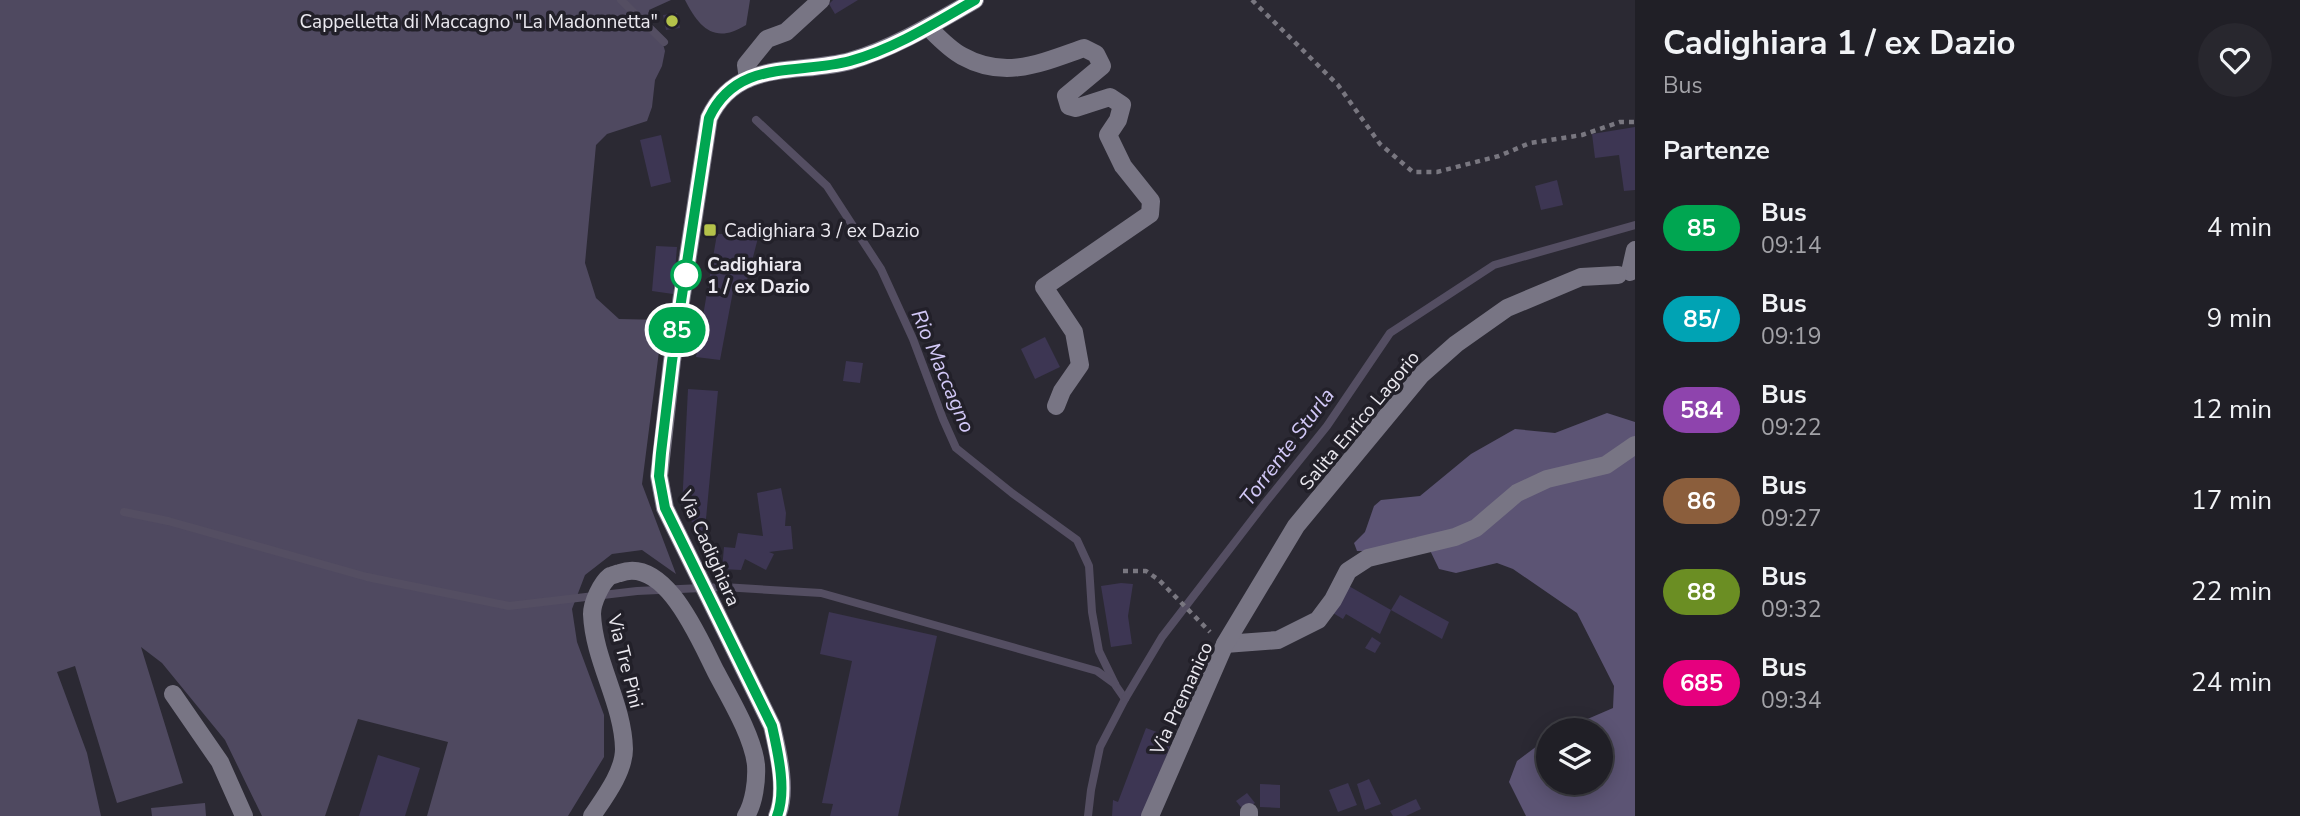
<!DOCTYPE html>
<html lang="it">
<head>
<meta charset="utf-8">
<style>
  :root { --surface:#201f26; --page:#28272e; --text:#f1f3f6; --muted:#a2a2a7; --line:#3d3d43 }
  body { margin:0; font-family:"Nunito Sans",sans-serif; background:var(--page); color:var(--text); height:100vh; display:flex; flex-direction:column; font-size:26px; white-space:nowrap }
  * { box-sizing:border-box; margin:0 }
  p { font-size:23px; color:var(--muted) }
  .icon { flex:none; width:38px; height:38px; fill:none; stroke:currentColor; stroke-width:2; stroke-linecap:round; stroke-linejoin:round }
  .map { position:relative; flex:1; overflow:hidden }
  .drawer { display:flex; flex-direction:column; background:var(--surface); width:665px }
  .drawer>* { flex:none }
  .badge { padding:0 14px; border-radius:23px; font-size:24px; line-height:46px }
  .buttons { position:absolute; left:1536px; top:718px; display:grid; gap:14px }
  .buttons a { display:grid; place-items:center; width:77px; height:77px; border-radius:50%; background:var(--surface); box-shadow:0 4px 18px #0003,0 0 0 2px var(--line); font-size:35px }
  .map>.badge { position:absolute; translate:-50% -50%; box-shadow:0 0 0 4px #fff }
  h2 { padding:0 28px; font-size:26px; line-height:63px }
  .round { display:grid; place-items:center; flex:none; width:74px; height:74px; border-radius:37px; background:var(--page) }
  .head { display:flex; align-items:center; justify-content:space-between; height:119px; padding:0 28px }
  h1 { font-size:33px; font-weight:700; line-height:52px }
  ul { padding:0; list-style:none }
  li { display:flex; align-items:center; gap:21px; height:91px; padding:0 28px }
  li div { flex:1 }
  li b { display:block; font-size:26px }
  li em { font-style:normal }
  li .badge { min-width:77px; font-weight:700; text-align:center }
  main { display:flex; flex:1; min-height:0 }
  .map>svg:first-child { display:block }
  .green { fill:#4f4960 }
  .forest { fill:#5c5474 }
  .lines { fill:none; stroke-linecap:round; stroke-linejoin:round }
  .stream { stroke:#544e62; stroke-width:8 }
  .building { fill:#3d3653 }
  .path { stroke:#797780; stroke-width:4.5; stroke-dasharray:5 5; stroke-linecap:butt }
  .minor { stroke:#787584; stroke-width:18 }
  .line-casing { stroke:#fff; stroke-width:16 }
  .line { stroke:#00a651; stroke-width:10 }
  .poi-dot { fill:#b4c24a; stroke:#222029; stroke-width:2.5 }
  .stop-dot { fill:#fff; stroke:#00a651; stroke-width:3.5 }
  .labels { text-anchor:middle; stroke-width:7; stroke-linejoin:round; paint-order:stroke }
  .poi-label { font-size:19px; fill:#ebe9f0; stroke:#222029; text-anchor:end }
  .stop-label { font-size:19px; font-weight:bold; fill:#ebe9f0; stroke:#222029; text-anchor:start }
  .street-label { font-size:19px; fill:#ebe9f0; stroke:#222029 }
  .water-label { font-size:21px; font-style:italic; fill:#d3c9f8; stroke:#222029 }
</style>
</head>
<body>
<main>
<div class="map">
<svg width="1635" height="816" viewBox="0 0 1635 816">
  <rect width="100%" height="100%" fill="#2b2933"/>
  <g class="green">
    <path d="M0 0H671L649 10 652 25 661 37 665 51 662 66 655 80 652 107 647 121 607 134 596 145 585 263 596 298 619 319 663 320 642 484 676 574 642 550 612 554 585 575 572 609 577 642 604 715V757L568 816H427L448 742 358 719 325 816H262L225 740 162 663 141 647 183 783 117 803 75 666 57 672 87 753 101 816H0Z"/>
    <path d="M685 0H750L746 25C714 45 699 27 685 0Z"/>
    <path d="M205 803 206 816H152L151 808Z"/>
  </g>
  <path class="forest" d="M1607 413 1635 422V816H1526L1509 782 1517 761 1549 737V782H1601V730H1562L1613 708 1614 686 1577 613 1513 569 1497 563 1456 573 1439 569 1425 540 1418 537 1365 551H1357L1354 543 1365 532 1374 506 1381 500 1420 496 1471 454 1515 429 1555 433Z"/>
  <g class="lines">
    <g class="stream">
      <path d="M621 0 664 42"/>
      <path d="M756 120 827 186 881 269 913 339 943 419 956 448 1012 493 1077 540 1089 566 1092 612 1099 651 1116 686 1125 699"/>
      <path d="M124 512 168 521 367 577 509 606 637 591 723 587 821 593 1097 671 1115 684"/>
      <path d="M1088 816 1091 790 1100 747 1125 699 1162 637 1265 503 1327 426 1390 333 1494 265 1635 225"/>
    </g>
  </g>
  <g class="building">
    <path d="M833 0H858L835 14 829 4Z"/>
    <path d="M677 13 680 28 666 30 663 15Z"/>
    <path d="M1635 127V190L1624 191 1619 155 1595 158 1592 134Z"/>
    <path d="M661 135 671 182 651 187 640 140Z"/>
    <path d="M1557 180 1563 205 1541 210 1535 186Z"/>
    <path d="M717 234H759L745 288 734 286 720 360 696 357Z"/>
    <path d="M656 246 677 247 673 294 652 291Z"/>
    <path d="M1045 337 1060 367 1035 379 1021 349Z"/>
    <path d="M846 361 863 363 860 383 843 381Z"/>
    <path d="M688 389 718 391 704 540 682 507Z"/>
    <path d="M781 488 786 513 785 526H791L793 549 769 552 774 554 766 570 745 559 741 570 722 569 724 547 735 548 738 533 763 536 757 493Z"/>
    <path d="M1121 583 1133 584 1128 616 1132 644 1111 647 1101 586Z"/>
    <path d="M1347 585 1391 610 1380 634 1346 614 1343 619 1333 613Z"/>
    <path d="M1400 595 1449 622 1442 639 1391 610Z"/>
    <path d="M829 612 937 636 898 816H830L833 804 822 803 852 661 820 654Z"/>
    <path d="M1372 637 1381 643 1375 653 1365 648Z"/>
    <path d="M1146 728 1173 738 1144 816H1112L1113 800 1118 802Z"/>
    <path d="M378 755 420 768 405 816H359Z"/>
    <path d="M1369 779 1381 804 1365 810 1357 784Z"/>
    <path d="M1348 783 1357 805 1338 812 1329 790Z"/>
    <path d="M1260 784 1280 785V808L1260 807Z"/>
    <path d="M1247 793 1255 803 1244 811 1236 801Z"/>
    <path d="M1416 799 1421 809 1406 816H1393L1390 811Z"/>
  </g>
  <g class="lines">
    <g class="path">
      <path d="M1252 0 1338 85 1380 144 1413 172H1437L1499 156 1530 143 1582 135 1620 122H1635"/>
      <path d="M1123 571H1146L1159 580 1210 632"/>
    </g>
    <g class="minor">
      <path d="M928 27C938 37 949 49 962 56 1005 80 1041 63 1084 48L1096 54 1102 66 1066 96 1069 106 1076 108 1110 97 1122 105 1118 120 1108 135 1123 166 1151 201 1150 214 1044 287 1074 332 1080 365 1062 391 1056 406"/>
      <path d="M748 79 746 65 767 39 786 32 821 0"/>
      <path d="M1630 272 1635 250"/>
      <path d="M1225 644 1278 640 1318 620 1333 600 1348 571 1368 558 1455 537 1476 528 1517 493 1547 479 1606 465 1635 445"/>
      <path d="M173 694 220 762 244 816"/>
      <path d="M1249 812V816"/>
      <path d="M592 816C604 798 624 772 624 749 623 703 594 661 592 614 592 603 601 583 610 576 611 576 619 573 620 573 666 556 700 641 716 672 729 697 753 736 756 765 757 781 754 803 746 816"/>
      <path d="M777 816C788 791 778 752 772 726L665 508 659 476 672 361 709 118C737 58 798 75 850 61 894 48 935 23 975 0"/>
      <path d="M1150 816 1225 644 1296 526 1421 375 1456 344 1507 308 1581 277 1618 275"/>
    </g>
  </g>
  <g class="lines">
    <defs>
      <path id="line" d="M777 816C787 791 778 753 772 726L665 508 659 476 661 453 672 361 709 118C737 58 798 75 850 61 894 49 935 23 975 0"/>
    </defs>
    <use href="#line" class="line-casing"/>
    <use href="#line" class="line"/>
  </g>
  <g class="poi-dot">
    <circle cx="672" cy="21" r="7"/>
    <rect x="703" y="223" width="14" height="14" rx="3.5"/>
  </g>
  <circle class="stop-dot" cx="686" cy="275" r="14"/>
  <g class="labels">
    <g class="poi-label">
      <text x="658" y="28">Cappelletta di Maccagno "La Madonnetta"</text>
      <text x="724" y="237" text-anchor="start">Cadighiara 3 / ex Dazio</text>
    </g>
    <g class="stop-label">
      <text x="707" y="271">Cadighiara<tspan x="707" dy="22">1 / ex Dazio</tspan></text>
    </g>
    <g class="street-label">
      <text transform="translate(1359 420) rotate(-50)" y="7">Salita Enrico Lagorio</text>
      <text transform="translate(710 548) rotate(66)" y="7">Via Cadighiara</text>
      <text transform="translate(626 661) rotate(76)" y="7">Via Tre Pini</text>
      <text transform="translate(1181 698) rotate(-65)" y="7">Via Premanico</text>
    </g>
    <g class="water-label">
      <text transform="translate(943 371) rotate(67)" y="7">Rio Maccagno</text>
      <text transform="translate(1287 447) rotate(-53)" y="7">Torrente Sturla</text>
    </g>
  </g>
</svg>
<div class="buttons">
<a><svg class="icon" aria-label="layers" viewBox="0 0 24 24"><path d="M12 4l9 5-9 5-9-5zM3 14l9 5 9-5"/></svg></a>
</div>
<b class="badge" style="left:677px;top:330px;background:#00a651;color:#fff">85</b>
</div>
<section class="drawer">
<div class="head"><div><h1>Cadighiara 1 / ex Dazio</h1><p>Bus</p></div><a class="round"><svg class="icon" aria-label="heart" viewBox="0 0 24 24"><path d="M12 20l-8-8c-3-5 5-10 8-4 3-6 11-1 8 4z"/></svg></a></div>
<h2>Partenze</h2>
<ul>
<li><span class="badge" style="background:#00a651;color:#fff">85</span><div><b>Bus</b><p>09:14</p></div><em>4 min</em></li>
<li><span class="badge" style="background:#00a3b4;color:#fff">85/</span><div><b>Bus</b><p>09:19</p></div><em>9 min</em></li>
<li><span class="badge" style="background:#8e44ad;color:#fff">584</span><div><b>Bus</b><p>09:22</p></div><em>12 min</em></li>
<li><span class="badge" style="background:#8b5e3c;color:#fff">86</span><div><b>Bus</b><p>09:27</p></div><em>17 min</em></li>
<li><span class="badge" style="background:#6b8e23;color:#fff">88</span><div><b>Bus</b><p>09:32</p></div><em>22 min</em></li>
<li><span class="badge" style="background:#e6007e;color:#fff">685</span><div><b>Bus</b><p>09:34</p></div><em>24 min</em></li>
</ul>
</section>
</main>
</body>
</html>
